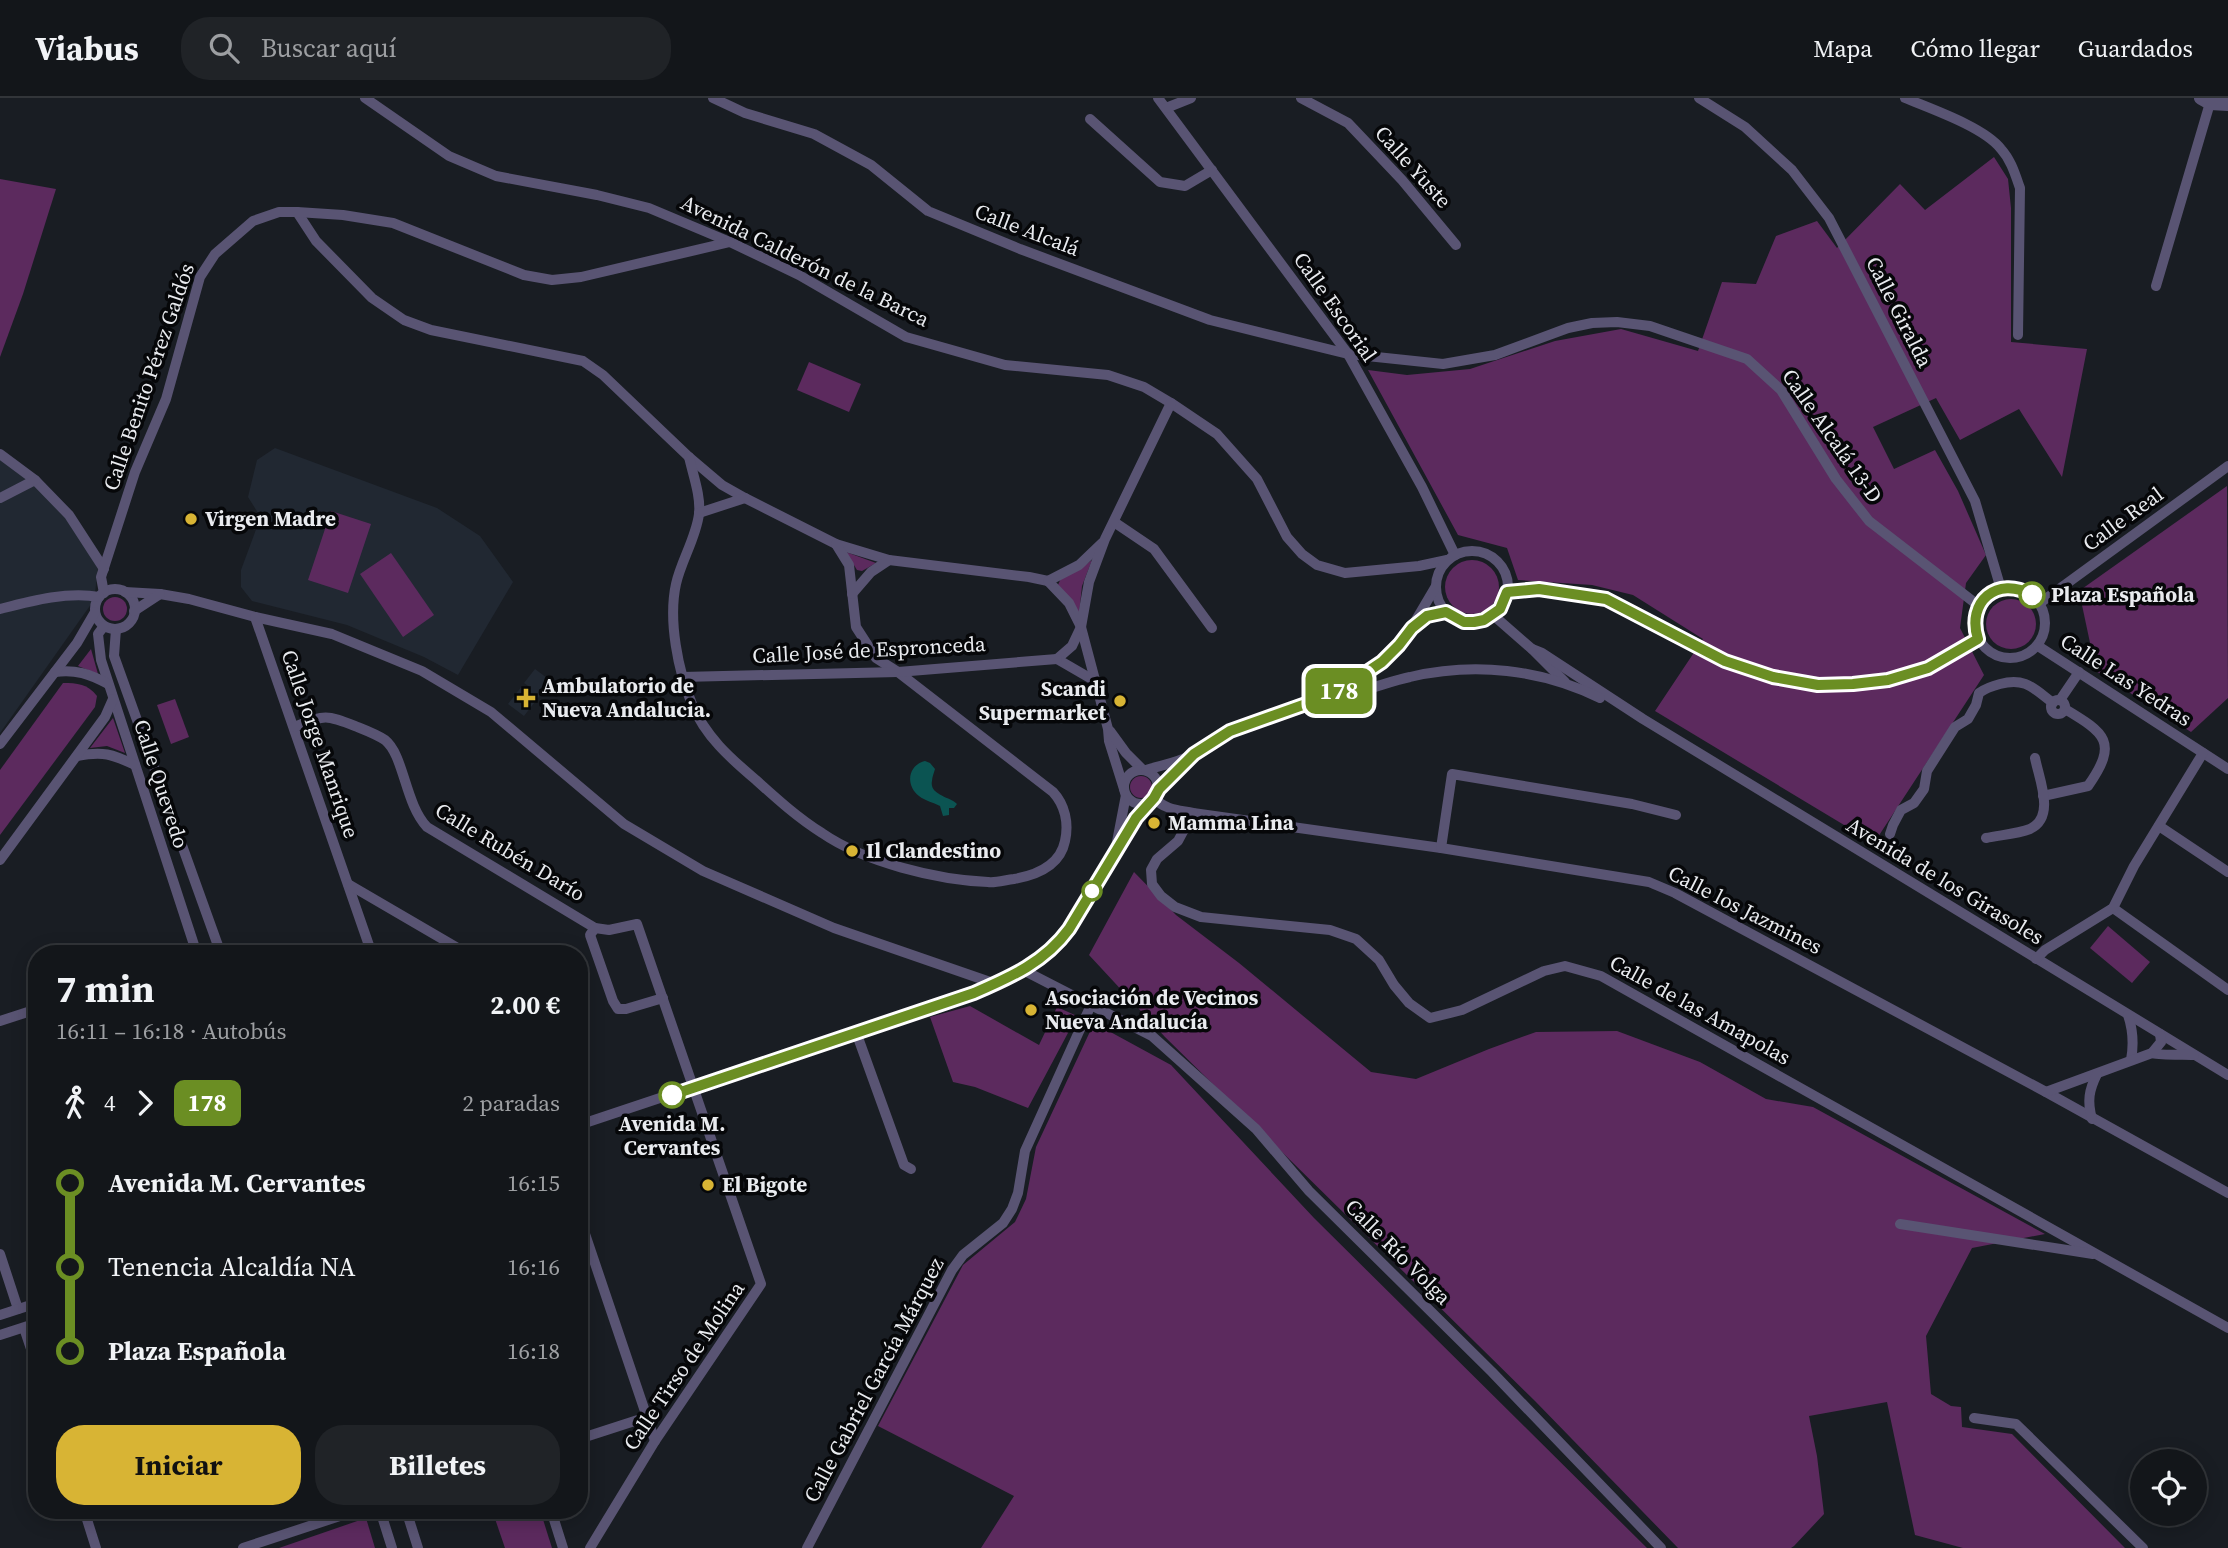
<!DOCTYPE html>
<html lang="es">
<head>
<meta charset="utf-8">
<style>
  :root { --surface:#13161a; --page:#202327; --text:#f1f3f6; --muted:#9d9fa2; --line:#323539; --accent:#d8b434 }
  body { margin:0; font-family:"Source Serif 4",serif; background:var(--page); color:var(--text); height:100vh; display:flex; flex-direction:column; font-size:26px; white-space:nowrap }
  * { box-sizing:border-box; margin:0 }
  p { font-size:23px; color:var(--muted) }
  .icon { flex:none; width:38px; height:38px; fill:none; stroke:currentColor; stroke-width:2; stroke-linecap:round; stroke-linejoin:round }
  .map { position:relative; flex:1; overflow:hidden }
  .drawer { position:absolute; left:28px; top:847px; width:560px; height:574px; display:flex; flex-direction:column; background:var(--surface); border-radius:28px; box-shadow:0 4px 18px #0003,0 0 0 2px var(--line) }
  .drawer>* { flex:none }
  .badge { padding:0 14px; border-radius:10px; font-size:24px; line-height:46px }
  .buttons { position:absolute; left:2130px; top:1351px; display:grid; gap:14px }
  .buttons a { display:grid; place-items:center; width:77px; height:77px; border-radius:50%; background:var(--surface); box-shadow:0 4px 18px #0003,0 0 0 2px var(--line); font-size:35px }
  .map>.badge { position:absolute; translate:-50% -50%; box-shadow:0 0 0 4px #fff }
  .legs { display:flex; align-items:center; gap:10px; height:77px; padding:0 28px; font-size:23px }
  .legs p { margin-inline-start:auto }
  .summary { display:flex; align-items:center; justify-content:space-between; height:119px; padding:0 28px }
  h1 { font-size:38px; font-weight:700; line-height:52px }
  .button { display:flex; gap:14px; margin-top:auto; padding:14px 28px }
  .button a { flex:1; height:80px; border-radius:28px; background:var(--accent); color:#111; font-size:28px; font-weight:700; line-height:80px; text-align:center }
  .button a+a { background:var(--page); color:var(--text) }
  ul { padding:0 28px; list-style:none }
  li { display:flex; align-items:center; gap:24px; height:84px; font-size:26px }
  li i { display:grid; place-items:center; width:10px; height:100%; margin:0 9px; background:currentColor }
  li i::after { content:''; width:18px; height:18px; margin:-9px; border:5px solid; border-radius:50%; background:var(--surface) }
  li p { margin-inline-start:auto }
  li:first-child i { background:linear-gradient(#0000 50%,currentColor 0) }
  li:last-child i { background:linear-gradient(currentColor 50%,#0000 0) }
  header { display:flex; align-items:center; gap:42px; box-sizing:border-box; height:98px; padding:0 35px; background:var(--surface); border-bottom:2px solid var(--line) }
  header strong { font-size:33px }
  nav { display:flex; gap:38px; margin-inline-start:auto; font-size:24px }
  .search { width:490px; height:63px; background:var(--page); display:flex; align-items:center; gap:18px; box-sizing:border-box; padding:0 24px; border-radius:28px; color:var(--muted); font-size:26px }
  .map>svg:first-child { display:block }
  .built { fill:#212832 }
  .green { fill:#5c2a5e }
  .water { fill:#0b5452 }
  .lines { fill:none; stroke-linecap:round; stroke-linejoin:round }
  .minor { stroke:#595473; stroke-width:10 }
  .tertiary { stroke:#595473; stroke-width:14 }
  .line-1-casing { stroke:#fff; stroke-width:16 }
  .line-1 { stroke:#6b8e23; stroke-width:10 }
  .poi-dot { fill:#d8b434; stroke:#060709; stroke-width:2.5 }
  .stop-1-dot { fill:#fff; stroke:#6b8e23; stroke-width:3.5 }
  .labels { text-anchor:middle; stroke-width:7; stroke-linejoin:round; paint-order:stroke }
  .street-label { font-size:21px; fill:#e9ebef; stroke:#060709 }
  .poi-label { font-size:21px; font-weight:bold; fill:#e9ebef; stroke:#060709; text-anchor:start }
  .stop-label { font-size:21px; font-weight:bold; fill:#e9ebef; stroke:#060709; text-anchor:start }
</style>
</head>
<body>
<header>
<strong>Viabus</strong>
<div class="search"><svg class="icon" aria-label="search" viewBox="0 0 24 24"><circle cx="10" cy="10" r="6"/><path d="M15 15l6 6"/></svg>Buscar aquí</div>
<nav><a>Mapa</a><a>Cómo llegar</a><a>Guardados</a></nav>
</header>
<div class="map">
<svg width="2228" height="1450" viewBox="0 0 2228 1450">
  <rect width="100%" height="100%" fill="#191d23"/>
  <g class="built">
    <path d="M275 350 437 410 480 438 513 484 458 577 424 559 347 527 252 503 241 489V472L258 426V415L248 399 257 362Z"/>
    <path d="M0 361 36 388 67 418 98 471 94 502 0 635Z"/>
    <path d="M535 571 551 583 524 618 508 606 522 588 528 593 531 590 524 585Z"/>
  </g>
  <g class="green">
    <path d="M1994 59 2008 81 2011 110V244L2087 251 2062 379 2019 311 1960 342 1936 300 1873 329 1894 371 1935 352 1958 393 1986 457 1966 485 1960 530 1984 577 1874 745 1655 613 1703 541 1633 497 1592 487 1518 482 1507 450 1458 437 1368 272 1407 277 1470 271 1555 243 1621 231 1698 253 1722 184 1756 186 1776 138 1817 123 1837 150 1900 86 1925 112Z"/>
    <path d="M0 81 56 91 23 196 0 259Z"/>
    <path d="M809 264 861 286 849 314 797 292Z"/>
    <path d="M2227 388 2228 600 2191 634 2096 573 2079 493Z"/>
    <path d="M331 413 371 426 348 495 308 482Z"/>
    <path d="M846 454 876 465 862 473 857 472Z"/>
    <path d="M391 455 434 517 403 539 360 476Z"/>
    <path d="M1092 462 1082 488 1079 516 1058 487 1061 480 1080 471Z"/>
    <circle cx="1472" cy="489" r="27"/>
    <circle cx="115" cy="511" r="12"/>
    <circle cx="2011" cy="526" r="25"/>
    <path d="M91 551 98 576 78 568Z"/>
    <path d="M63 585C77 585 88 586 97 598L95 609 0 737V672Z"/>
    <path d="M175 601 189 639 171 646 157 607Z"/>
    <path d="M113 620 125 655 107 648 90 650Z"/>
    <circle cx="1141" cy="689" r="11"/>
    <path d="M1134 774 1176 817 1239 865 1371 974 1416 981 1489 951 1536 934 1617 933 1700 964 1766 1001 1813 1009 2045 1136 1972 1150 1926 1238 1931 1296 1951 1308 1961 1309 1962 1329 2012 1336 2125 1450H1963L1915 1437 1887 1304 1809 1318 1817 1358 1824 1416 1794 1448 1791 1450H1678L1535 1303 1165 939 1089 857Z"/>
    <path d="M2108 828 2150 864 2132 885 2090 850Z"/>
    <path d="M970 908 1039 947 1057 909 1077 918 1028 1010 975 989 953 984 930 919Z"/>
    <path d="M1094 925 1171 967 1314 1120 1647 1450H981L1014 1398 878 1328 963 1167 1015 1124 1026 1101 1036 1049Z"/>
    <path d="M492 1412H540L552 1450H505Z"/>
    <path d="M366 1420 375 1450H279Z"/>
  </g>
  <path class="water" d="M925 663 930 665 935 671C934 675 932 679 932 683 929 697 950 699 957 706L954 710H949V717L943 718 940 708C933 704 925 703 919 698 905 687 908 667 925 663Z"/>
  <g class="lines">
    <g class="minor">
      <path d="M365 0 449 58 496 78 597 97 649 110 730 144 799 177 906 239 1005 267 1108 277 1144 289 1171 305 1217 336 1257 381 1287 439 1302 456 1317 467 1345 475 1419 468 1447 462"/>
      <path d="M713 0 745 15 814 36 871 67 928 113 1020 151 1210 222 1348 256 1443 266 1495 257 1568 230 1592 225 1617 224 1650 228 1747 261 1781 292 1836 381 1869 423 1979 508"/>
      <path d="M1158 0 1348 256 1422 389 1455 457"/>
      <path d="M1301 0 1348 25 1402 82 1456 147"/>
      <path d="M1699 0 1745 29 1792 72 1829 120 1975 403 2001 491"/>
      <path d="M1905 0C1931 11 1984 29 2001 51 2011 62 2015 76 2020 90L2018 237"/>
      <path d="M1166 10 1191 0"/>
      <path d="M1090 21 1160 84 1185 88 1212 72"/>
      <path d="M297 114 316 143 372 200 404 222 431 232 583 263 603 277 689 359 722 387 745 400 836 446 889 462 1029 479 1048 483"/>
      <path d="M2156 188 2210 5"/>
      <path d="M0 356 35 382 69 417 104 471"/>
      <path d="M689 359C693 377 701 398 699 416 696 440 681 463 676 486 668 522 678 573 692 606 705 638 730 660 756 682 777 701 798 720 822 735 864 764 937 782 988 784 996 785 1005 782 1014 781 1037 777 1060 768 1065 743 1069 725 1065 707 1053 694L898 574 876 560 856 529 849 467 836 446"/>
      <path d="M0 400 35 382"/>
      <path d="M699 415 745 400"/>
      <path d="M1114 424 1154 451 1212 530"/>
      <circle cx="1472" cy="489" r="36"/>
      <path d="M1048 483 1069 505 1081 529 1108 631 1109 643 1124 691"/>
      <path d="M1048 483 1079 467 1102 445"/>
      <circle cx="2010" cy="525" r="35"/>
      <circle cx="115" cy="511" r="20"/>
      <path d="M125 494 160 496 189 501 255 519 332 536 422 573 491 614 624 726 703 773 834 830 996 886"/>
      <path d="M1507 494 1539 491 1606 501 1725 563 1773 579 1818 587 1853 586 1889 582 1928 570 1978 542"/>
      <path d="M104 495 101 479 135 374 166 301 200 179 215 156 253 123 279 114H297L343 117 393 125 524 177 552 182 581 179 730 144"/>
      <path d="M852 496 871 474 889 462"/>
      <path d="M2040 505 2228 368"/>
      <path d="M0 511C31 503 68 493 99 499"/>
      <path d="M134 513 160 496"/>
      <path d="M1493 517 1532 551 1565 584"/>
      <path d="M255 519 372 856"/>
      <path d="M1413 527 1436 488"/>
      <path d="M104 528 98 536 101 562 197 856"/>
      <path d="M116 531 114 558 221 856"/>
      <path d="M2038 548 2228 671"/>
      <path d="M1532 551 1542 555 1643 621 2228 977"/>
      <path d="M1057 561 1072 548 1081 529 1089 484 1105 441 1171 305"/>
      <path d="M1057 561 1095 583"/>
      <path d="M55 574C75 571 90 576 108 586"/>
      <path d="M682 579 898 574 1057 561"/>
      <path d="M1337 596C1362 596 1385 584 1410 579 1474 564 1541 571 1600 600"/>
      <path d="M2060 602 2079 574"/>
      <circle cx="2058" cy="609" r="7"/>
      <path d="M294 629C325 617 324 616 355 628 365 632 376 636 385 642 404 657 405 706 427 729L595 830 609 832 637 826 761 1186 655 1343 590 1450"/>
      <path d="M1110 633 1126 655 1143 672"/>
      <path d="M0 646 77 545 95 514"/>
      <path d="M77 658C103 653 112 656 135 667"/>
      <circle cx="1141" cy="689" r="17"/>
      <path d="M1146 672C1162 667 1177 665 1192 657 1212 647 1228 633 1248 625 1289 609 1326 603 1363 578 1376 570 1389 559 1400 547 1414 530 1423 516 1446 514"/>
      <path d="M1159 691 1190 661"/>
      <path d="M2043 698 2088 688C2119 644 2105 635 2065 611"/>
      <path d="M1154 700C1165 712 1179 712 1193 715L1441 750 1649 784 1675 795 2046 994 2228 1095"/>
      <path d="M1193 715 1178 743 1157 761 1151 772 1152 786 1161 798 1175 809 1201 819 1330 832 1356 841 1379 862 1394 887 1409 905 1430 920 1462 912 1544 873 1565 868 1601 878 2228 1230"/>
      <path d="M2159 728 2228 774"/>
      <path d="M1890 736 1893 727 1901 712 1914 705 1924 691 1927 673 1955 629 1968 621 1976 607 1979 595C1986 590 1992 588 2000 586 2026 579 2034 591 2053 605"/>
      <path d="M1986 740C2000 737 2017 736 2030 731 2056 719 2039 681 2035 660"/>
      <path d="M1116 749 1126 697"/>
      <path d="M1441 750 1452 676 1632 706 1676 717"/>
      <path d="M0 762 105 619 113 601"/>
      <path d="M348 786 468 856"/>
      <path d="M2113 810 2228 892"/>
      <path d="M595 830 590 837 613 903 618 911H626L663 900"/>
      <path d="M2036 861 2045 852 2113 810 2134 768 2203 655"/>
      <path d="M1091 907 1152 938 1256 1031 1309 1093 1492 1274 1661 1450"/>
      <path d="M2128 917C2133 932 2134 946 2131 962"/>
      <path d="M0 923 37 911"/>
      <path d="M856 934 904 1067 911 1071"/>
      <path d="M2152 955C2159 958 2183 956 2194 957"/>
      <path d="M2046 994 2152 955 2161 944 2160 936"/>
      <path d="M2092 1021C2087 1003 2089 992 2097 976"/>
      <path d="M579 1027 974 895C996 885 1022 877 1041 861 1090 819 1109 753 1149 704"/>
      <path d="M579 1118 655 1343"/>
      <path d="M1900 1126 2093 1156"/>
      <path d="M0 1156 18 1211"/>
      <path d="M0 1217 37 1205"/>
      <path d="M24 1230 37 1269"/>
      <path d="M0 1237 37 1225"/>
      <path d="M1974 1320 2016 1326 2143 1450"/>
      <path d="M579 1341 647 1319"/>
      <path d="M84 1412 96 1450"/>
      <path d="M380 1412 392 1450"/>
      <path d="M406 1412 418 1450"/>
      <path d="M551 1412 563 1450"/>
      <path d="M243 1450 358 1412"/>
      <path d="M807 1450 952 1172 963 1157 1003 1125 1012 1111 1018 1095 1025 1053 1091 907 1023 872"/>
    </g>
    <path class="tertiary" d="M2201 0 2210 5 2228 6"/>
  </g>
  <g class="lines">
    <defs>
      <path id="line-1" d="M672 997 974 895C1011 879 1045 864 1069 831L1136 720 1154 700 1159 691 1194 656 1230 633 1334 596 1382 564 1399 547 1412 530 1427 518 1446 514 1464 524H1474L1484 522 1500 511 1507 494 1539 491 1606 501 1725 563 1773 579 1818 587 1853 586 1888 582 1928 570 1978 541C1966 504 1997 477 2032 497"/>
    </defs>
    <use href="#line-1" class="line-1-casing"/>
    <use href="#line-1" class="line-1"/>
  </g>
  <g class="poi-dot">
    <circle cx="191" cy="421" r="7"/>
    <path d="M522.5 589.5h7v7h7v7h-7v7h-7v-7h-7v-7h7z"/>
    <circle cx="1120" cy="603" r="7"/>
    <circle cx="1154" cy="725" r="7"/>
    <circle cx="852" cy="753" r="7"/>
    <circle cx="1031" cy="912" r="7"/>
    <circle cx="708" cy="1087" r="7"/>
  </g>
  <g class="stop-1-dot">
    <circle cx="2032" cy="497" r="12"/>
    <circle cx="1092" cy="793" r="9"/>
    <circle cx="672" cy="997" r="12"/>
  </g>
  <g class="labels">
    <g class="street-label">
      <text transform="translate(1413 69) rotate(48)" y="7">Calle Yuste</text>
      <text transform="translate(1027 132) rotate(21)" y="7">Calle Alcalá</text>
      <text transform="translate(805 163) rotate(26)" y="7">Avenida Calderón de la Barca</text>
      <text transform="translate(1335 209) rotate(55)" y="7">Calle Escorial</text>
      <text transform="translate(1899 214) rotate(63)" y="7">Calle Giralda</text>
      <text transform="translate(149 279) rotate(-71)" y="7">Calle Benito Pérez Galdós</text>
      <text transform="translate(1832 338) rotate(55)" y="7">Calle Alcalá 13-D</text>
      <text transform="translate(2123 421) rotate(-36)" y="7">Calle Real</text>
      <text transform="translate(869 552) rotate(-3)" y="7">Calle José de Espronceda</text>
      <text transform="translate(2126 582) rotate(33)" y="7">Calle Las Yedras</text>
      <text transform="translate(320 646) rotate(71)" y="7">Calle Jorge Manrique</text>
      <text transform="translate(161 686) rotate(72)" y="7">Calle Quevedo</text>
      <text transform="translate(510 754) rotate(31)" y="7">Calle Rubén Darío</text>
      <text transform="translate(1945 783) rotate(31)" y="7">Avenida de los Girasoles</text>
      <text transform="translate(1745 812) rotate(27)" y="7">Calle los Jazmines</text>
      <text transform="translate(1700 912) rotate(29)" y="7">Calle de las Amapolas</text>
      <text transform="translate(1398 1154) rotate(45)" y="7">Calle Río Volga</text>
      <text transform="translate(684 1268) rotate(-56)" y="7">Calle Tirso de Molina</text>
      <text transform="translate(874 1282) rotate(-62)" y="7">Calle Gabriel García Márquez</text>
    </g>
    <g class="poi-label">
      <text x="205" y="428">Virgen Madre</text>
      <text x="542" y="595">Ambulatorio de<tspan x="542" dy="24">Nueva Andalucia.</tspan></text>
      <text x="1106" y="598" text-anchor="end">Scandi<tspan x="1106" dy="24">Supermarket</tspan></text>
      <text x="1168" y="732">Mamma Lina</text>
      <text x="866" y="760">Il Clandestino</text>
      <text x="1045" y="907">Asociación de Vecinos<tspan x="1045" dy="24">Nueva Andalucía</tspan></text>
      <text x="722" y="1094">El Bigote</text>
    </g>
    <g class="stop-label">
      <text x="2051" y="504">Plaza Española</text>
      <text x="672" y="1033" text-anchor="middle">Avenida M.<tspan x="672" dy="24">Cervantes</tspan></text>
    </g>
  </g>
</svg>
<div class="buttons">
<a><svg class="icon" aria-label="locate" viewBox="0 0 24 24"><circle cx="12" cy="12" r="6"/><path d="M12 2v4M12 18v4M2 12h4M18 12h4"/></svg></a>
</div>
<b class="badge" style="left:1339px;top:593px;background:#6b8e23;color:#fff">178</b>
<section class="drawer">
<div class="summary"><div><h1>7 min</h1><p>16:11 – 16:18 · Autobús</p></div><b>2.00 €</b></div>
<div class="legs"><svg class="icon" aria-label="walk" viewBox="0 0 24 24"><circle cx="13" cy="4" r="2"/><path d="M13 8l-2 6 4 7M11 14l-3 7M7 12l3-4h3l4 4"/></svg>4<svg class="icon" aria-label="forward" viewBox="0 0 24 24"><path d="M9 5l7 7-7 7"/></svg><b class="badge" style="background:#6b8e23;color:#fff">178</b><p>2 paradas</p></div>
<ul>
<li><i style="color:#6b8e23"></i><b>Avenida M. Cervantes</b><p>16:15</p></li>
<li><i style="color:#6b8e23"></i><span>Tenencia Alcaldía NA</span><p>16:16</p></li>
<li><i style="color:#6b8e23"></i><b>Plaza Española</b><p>16:18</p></li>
</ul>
<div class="button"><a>Iniciar</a><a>Billetes</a></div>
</section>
</div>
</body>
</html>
